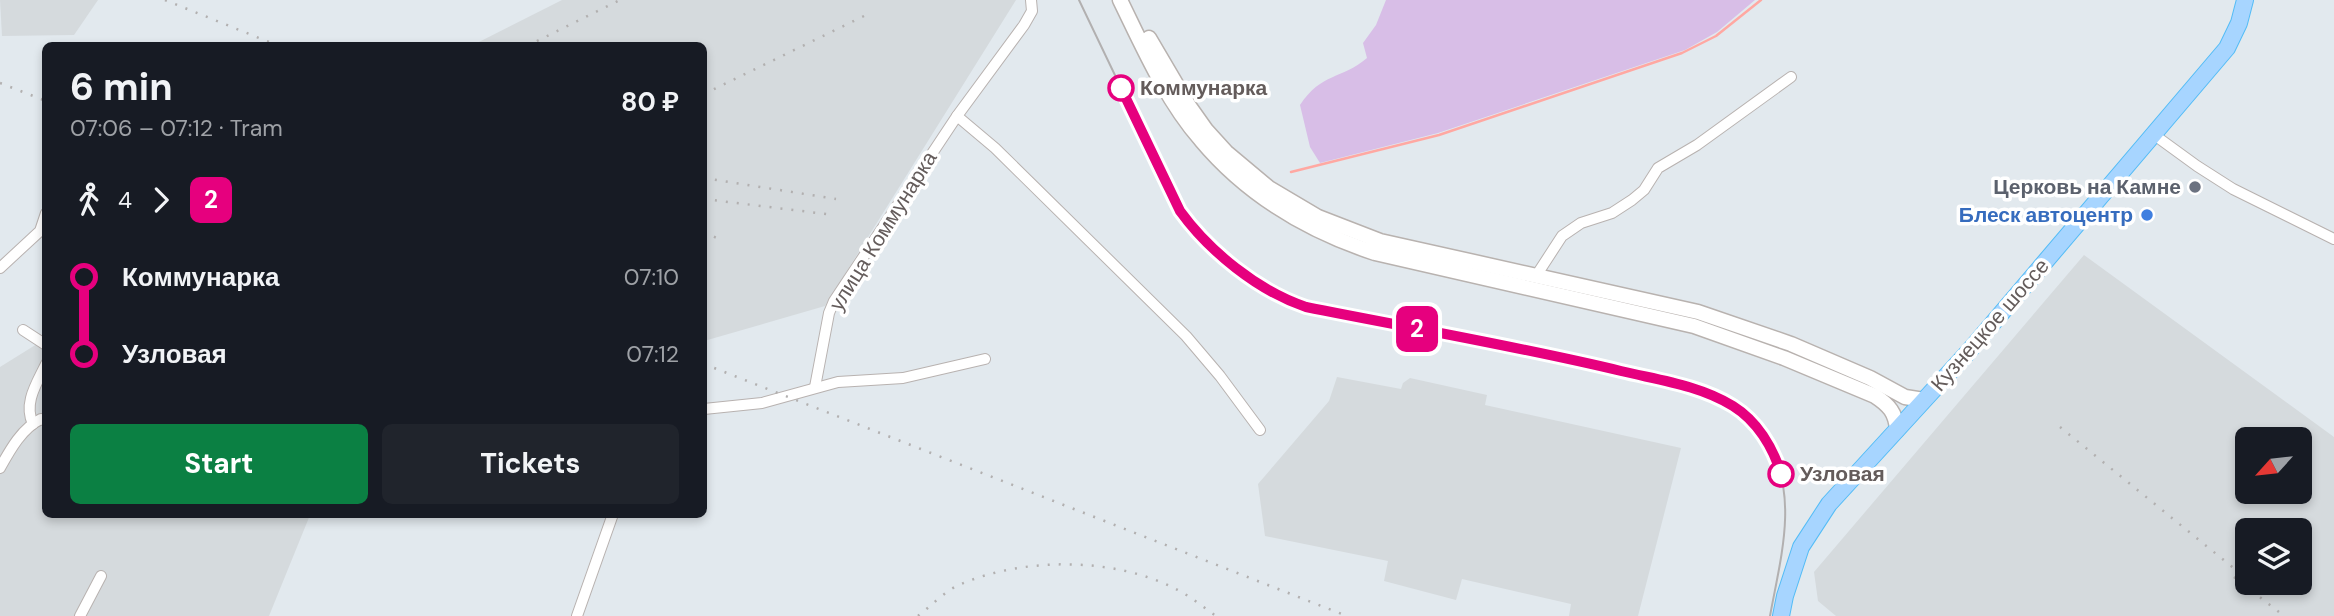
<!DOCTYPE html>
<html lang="en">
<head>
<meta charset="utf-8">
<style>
  :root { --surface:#171b24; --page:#20242c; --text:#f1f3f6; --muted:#9ea1a6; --accent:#0b8043 }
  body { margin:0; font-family:"DM Sans",sans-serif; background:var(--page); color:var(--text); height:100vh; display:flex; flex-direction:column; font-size:26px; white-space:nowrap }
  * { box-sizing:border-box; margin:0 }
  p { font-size:23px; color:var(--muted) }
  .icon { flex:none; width:38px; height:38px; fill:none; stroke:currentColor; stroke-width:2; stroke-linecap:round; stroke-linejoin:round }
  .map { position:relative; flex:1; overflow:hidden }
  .sheet { position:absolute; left:42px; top:42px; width:665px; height:476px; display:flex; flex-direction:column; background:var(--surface); border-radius:10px; box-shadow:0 4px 10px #0003 }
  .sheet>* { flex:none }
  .badge { padding:0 14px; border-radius:10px; font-size:24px; line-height:46px }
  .needle { width:46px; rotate:243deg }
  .fabs { position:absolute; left:2235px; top:427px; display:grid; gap:14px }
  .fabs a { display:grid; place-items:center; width:77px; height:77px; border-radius:10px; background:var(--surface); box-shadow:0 4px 10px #0003; font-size:35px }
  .map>.badge { position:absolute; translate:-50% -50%; box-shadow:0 0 0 4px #fff }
  .legs { display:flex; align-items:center; gap:10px; height:77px; padding:0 28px; font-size:23px }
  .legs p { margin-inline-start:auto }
  .headline { display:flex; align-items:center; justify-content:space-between; height:119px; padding:0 28px }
  h1 { font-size:38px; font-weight:700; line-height:52px }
  .button { display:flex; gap:14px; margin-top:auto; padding:14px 28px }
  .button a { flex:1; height:80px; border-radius:10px; background:var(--accent); color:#fff; font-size:28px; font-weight:700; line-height:80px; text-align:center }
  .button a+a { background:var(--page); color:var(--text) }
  ul { padding:0 28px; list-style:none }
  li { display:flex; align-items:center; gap:24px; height:77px; font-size:26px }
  li i { display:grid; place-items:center; width:10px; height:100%; margin:0 9px; background:currentColor }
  li i::after { content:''; width:18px; height:18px; margin:-9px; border:5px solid; border-radius:50%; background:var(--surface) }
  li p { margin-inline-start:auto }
  li:first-child i { background:linear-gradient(#0000 50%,currentColor 0) }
  li:last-child i { background:linear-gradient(currentColor 50%,#0000 0) }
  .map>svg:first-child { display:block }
  .industrial { fill:#d5dadd; fill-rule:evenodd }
  .green { fill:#d8bee7 }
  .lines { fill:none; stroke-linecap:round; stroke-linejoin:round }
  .stream { stroke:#ffa8a2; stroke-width:2.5 }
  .minor-casing { stroke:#b8b2b0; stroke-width:12 }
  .secondary-casing { stroke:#b8b2af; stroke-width:17 }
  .primary-casing { stroke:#53bcf6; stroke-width:18 }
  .minor { stroke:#fff; stroke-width:10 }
  .secondary { stroke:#fff; stroke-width:14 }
  .primary { stroke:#a7d5ff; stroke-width:16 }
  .tram { stroke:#b2b0b0; stroke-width:2 }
  .rail { stroke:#b2b0b0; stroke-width:2.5; stroke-dasharray:2 9; stroke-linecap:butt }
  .line-1-casing { stroke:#fff; stroke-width:16 }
  .line-1 { stroke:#e6007e; stroke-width:10 }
  .stop-1-dot { fill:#fff; stroke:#e6007e; stroke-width:3.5 }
  .worship-dot { fill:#6b7280; stroke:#fff; stroke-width:2.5 }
  .shop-dot { fill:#3f7fe0; stroke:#fff; stroke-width:2.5 }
  .labels { text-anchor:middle; stroke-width:7; stroke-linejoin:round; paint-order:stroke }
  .stop-label { font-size:21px; font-weight:bold; fill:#645c5b; stroke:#fff; text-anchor:start }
  .worship-label { font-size:21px; font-weight:bold; fill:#5b616d; stroke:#fff; text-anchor:end }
  .shop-label { font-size:21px; font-weight:bold; fill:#366cbe; stroke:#fff; text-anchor:end }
  .street-label { font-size:21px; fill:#645c5b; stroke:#fff }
</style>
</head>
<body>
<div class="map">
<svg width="2334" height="616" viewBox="0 0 2334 616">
  <rect width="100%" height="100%" fill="#e2e9ee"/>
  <g class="industrial">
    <path d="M0 0H98L74 35 2 36Z"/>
    <path d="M562 0H1016L825 306 704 341V46L473 45Z"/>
    <path d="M2084 255 2334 437V616H1836L1818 601 1814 572ZM2300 439V492H2247V439ZM2300 530V583H2247V530Z"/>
    <path d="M45 339 46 514 310 515 269 616H0V367Z"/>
    <path d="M1337 377 1401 389 1403 383 1410 378 1487 395 1485 405 1681 448 1638 616H1569L1571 604 1462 579 1456 600 1384 581 1388 561 1265 536 1258 484 1329 401Z"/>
  </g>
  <path class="green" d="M1386 0H1755L1717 32 1685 50 1438 133 1320 163 1310 147 1300 105C1322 72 1341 80 1367 58L1363 43 1376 25Z"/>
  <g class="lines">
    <path class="stream" d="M1291 172 1439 135 1682 53 1716 36 1761 0"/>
    <defs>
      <g id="minor">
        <path d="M957 116 995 148 1186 336 1220 376 1260 430"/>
        <path d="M2153 134 2197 166 2233 189 2334 239"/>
        <path d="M0 268 40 231 46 213"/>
        <path d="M1536 276 1562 236 1581 223 1612 213 1632 200 1644 190 1658 168 1697 145 1791 77"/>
        <path d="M23 330 46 345"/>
        <path d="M815 387 829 313 834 301 957 116 1024 25 1032 11 1031 0"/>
        <path d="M704 409 762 403 838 382 903 378 985 359"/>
        <path d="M33 424C23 403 37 383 46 364"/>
        <path d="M0 468C10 450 22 428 41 419L46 421"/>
        <path d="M80 616 101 576"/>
        <path d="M577 616 613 514"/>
      </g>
      <g id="secondary">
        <path d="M1120 0C1143 47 1166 100 1201 140 1247 195 1308 231 1375 253L1694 326 1784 358 1875 396C1889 405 1896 413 1897 430"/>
        <path d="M1149 38 1189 106 1206 130 1226 152 1269 188 1318 217 1380 241 1698 312 1791 344 1870 378 1905 397 1924 400"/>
      </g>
      <path id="primary" d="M1781 616 1785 596 1801 547 1829 504 1970 350 2227 48 2239 23 2245 0"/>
    </defs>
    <use href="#minor" class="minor-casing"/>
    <use href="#secondary" class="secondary-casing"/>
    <use href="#primary" class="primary-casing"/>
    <use href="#minor" class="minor"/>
    <use href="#secondary" class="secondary"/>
    <use href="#primary" class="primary"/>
    <path class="tram" d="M1079 0 1180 211C1210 252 1256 290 1306 307 1410 328 1515 345 1618 370 1644 377 1688 383 1710 394 1735 405 1755 421 1769 445 1799 498 1780 560 1770 616"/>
    <g class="rail">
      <path d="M165 0 279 46"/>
      <path d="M527 46 620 0"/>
      <path d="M0 83 46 101"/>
      <path d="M704 94 864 16"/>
      <path d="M704 178 836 199"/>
      <path d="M704 199 834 215"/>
      <path d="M704 232 721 240"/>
      <path d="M704 364 1347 616"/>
      <path d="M2060 427 2247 579"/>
      <path d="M2234 577 2284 616"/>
      <path d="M918 616C931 606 946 590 961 584 1025 557 1114 557 1176 589 1190 596 1203 607 1216 616"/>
    </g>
  </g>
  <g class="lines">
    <defs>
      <path id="line-1" d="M1121 88 1180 211C1209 251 1258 291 1306 307 1411 328 1517 346 1621 371 1658 380 1699 385 1733 406 1757 421 1773 447 1781 474"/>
    </defs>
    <use href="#line-1" class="line-1-casing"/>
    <use href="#line-1" class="line-1"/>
  </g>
  <g class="stop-1-dot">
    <circle cx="1121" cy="88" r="12"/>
    <circle cx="1781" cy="474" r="12"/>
  </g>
  <circle class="worship-dot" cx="2195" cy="187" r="7"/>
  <circle class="shop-dot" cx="2147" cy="215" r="7"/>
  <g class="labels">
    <g class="stop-label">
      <text x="1140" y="95">Коммунарка</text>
      <text x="1800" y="481">Узловая</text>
    </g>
    <g class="worship-label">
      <text x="2181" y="194">Церковь на Камне</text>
    </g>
    <g class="shop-label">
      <text x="2133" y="222">Блеск автоцентр</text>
    </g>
    <g class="street-label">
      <text transform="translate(883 231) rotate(-58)" y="7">улица Коммунарка</text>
      <text transform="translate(1990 325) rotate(-49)" y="7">Кузнецкое шоссе</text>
    </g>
  </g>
</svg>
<div class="fabs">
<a><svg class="needle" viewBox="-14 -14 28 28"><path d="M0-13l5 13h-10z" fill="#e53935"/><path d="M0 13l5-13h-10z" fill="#9ea1a6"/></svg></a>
<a><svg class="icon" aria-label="layers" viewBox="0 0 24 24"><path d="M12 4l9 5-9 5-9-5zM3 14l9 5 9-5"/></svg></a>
</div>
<b class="badge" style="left:1417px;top:329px;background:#e6007e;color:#fff">2</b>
<section class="sheet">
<div class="headline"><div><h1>6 min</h1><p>07:06 – 07:12 · Tram</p></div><b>80 ₽</b></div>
<div class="legs"><svg class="icon" aria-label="walk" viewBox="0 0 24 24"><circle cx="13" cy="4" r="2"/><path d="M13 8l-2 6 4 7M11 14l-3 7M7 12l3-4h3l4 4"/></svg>4<svg class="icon" aria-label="forward" viewBox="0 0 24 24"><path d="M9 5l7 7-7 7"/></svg><b class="badge" style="background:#e6007e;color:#fff">2</b></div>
<ul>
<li><i style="color:#e6007e"></i><b>Коммунарка</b><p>07:10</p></li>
<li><i style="color:#e6007e"></i><b>Узловая</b><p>07:12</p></li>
</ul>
<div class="button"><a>Start</a><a>Tickets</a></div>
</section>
</div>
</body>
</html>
